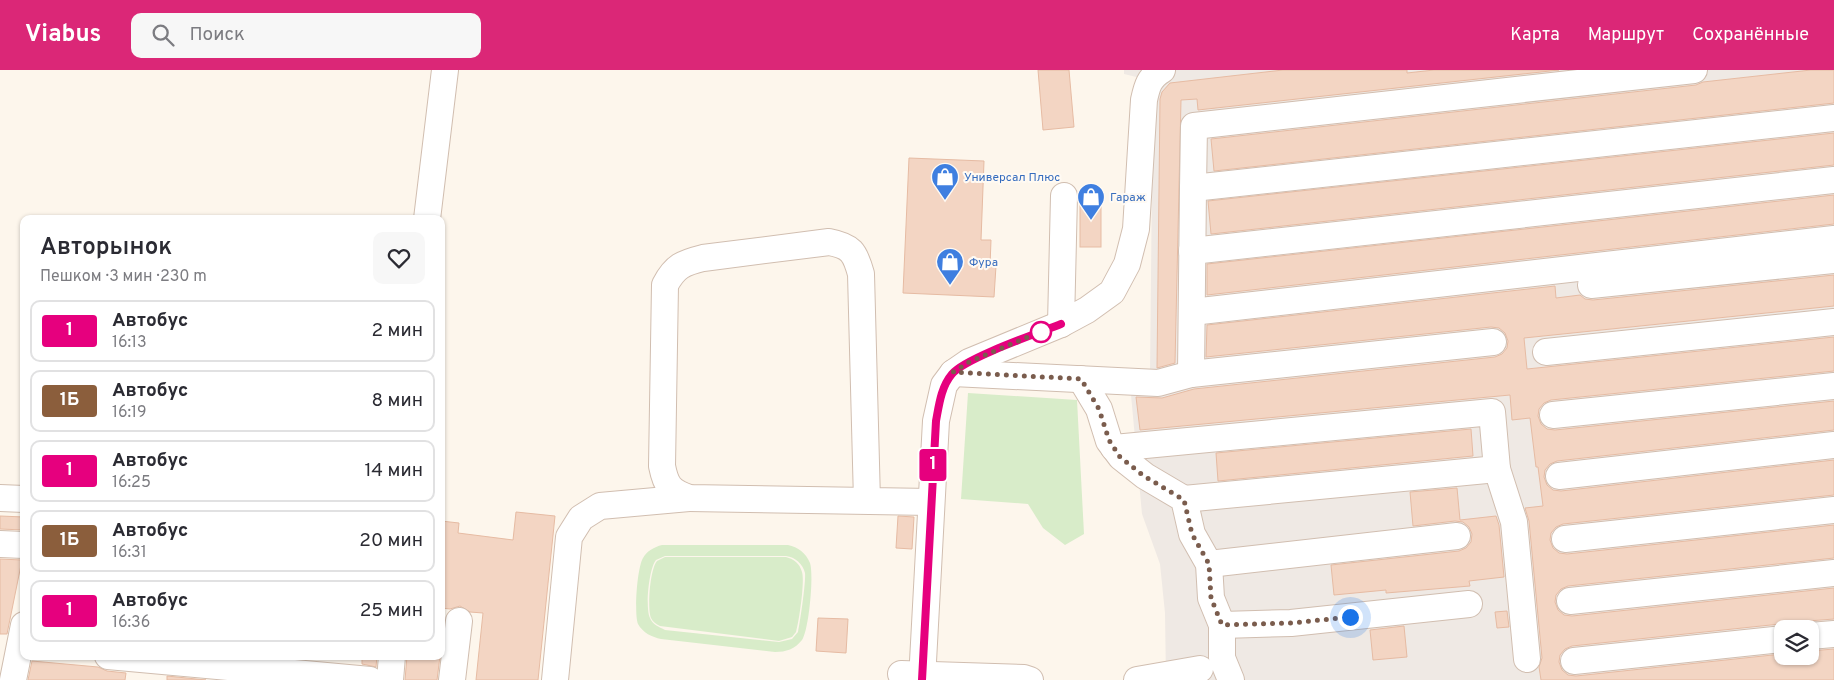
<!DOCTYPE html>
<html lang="ru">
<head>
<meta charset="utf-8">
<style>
  :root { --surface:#fff; --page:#f7f7f7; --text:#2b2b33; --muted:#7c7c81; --line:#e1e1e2; --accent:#db2777 }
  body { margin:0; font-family:Overpass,sans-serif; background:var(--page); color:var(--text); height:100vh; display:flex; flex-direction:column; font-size:19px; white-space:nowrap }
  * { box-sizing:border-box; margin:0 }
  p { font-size:16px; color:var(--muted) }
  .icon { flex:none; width:28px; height:28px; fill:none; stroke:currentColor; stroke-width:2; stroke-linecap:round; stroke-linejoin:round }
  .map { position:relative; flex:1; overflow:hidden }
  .details { position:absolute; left:20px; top:145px; width:425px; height:445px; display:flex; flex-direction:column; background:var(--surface); border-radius:10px; box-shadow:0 1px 4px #0004 }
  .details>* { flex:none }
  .badge { padding:0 10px; border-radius:4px; font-size:18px; line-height:32px }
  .buttons { position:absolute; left:1774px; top:550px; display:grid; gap:10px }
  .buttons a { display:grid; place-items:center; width:45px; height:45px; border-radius:10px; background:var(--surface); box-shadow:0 1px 4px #0004; font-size:25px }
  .you { position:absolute; width:25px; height:25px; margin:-12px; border:4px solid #fff; border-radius:50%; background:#1a73e8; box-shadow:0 0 0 8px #1a73e833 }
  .map>.badge { position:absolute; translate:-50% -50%; box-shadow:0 0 0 2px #fff }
  .round { display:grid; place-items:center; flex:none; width:52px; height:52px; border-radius:10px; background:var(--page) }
  .head { display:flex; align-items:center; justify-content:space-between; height:85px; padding:0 20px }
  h1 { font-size:24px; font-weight:600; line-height:38px }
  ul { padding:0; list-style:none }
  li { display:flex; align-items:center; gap:15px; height:62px; margin:0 10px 8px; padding:0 10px; border:2px solid var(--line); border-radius:10px }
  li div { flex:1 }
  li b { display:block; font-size:19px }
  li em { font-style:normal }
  li .badge { min-width:55px; font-weight:700; text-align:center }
  header { display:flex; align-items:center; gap:30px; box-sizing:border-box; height:70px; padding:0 25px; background:var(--accent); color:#fff }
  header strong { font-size:24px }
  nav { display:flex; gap:28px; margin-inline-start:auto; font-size:18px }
  .search { width:350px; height:45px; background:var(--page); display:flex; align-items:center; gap:12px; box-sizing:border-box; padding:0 18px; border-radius:10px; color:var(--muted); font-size:19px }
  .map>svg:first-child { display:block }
  .industrial { fill:#efe9e4; fill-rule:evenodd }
  .green { fill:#d8ecc9; fill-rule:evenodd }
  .building { fill:#f3d5c3; stroke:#e6bba3 }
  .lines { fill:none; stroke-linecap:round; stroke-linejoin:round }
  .minor-casing { stroke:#d1beb0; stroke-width:28 }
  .minor { stroke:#fff; stroke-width:26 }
  .line-casing { stroke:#fff; stroke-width:11 }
  .line { stroke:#e6007e; stroke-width:8 }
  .walk { stroke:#7a5c4d; stroke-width:5; stroke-dasharray:0 9 }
  .stop-dot { fill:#fff; stroke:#e6007e; stroke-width:2.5 }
  .labels { text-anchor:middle; stroke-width:4; stroke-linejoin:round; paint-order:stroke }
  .shop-label { font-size:12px; fill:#366cbe; stroke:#fffaf3; text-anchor:start }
</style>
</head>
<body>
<header>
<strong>Viabus</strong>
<div class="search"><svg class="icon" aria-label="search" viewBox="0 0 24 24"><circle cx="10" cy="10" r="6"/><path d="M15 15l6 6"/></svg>Поиск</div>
<nav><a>Карта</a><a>Маршрут</a><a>Сохранённые</a></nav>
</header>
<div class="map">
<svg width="1834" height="610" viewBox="0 0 1834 610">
  <rect width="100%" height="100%" fill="#fdf6ec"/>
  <path class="industrial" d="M1124 0H1834V610H1166L1165 543 1160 494 1142 444 1131 325 1150 304 1153 11 1124 4ZM1782 559H1810V586H1782Z"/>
  <g class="green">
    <path d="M968 323 1077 330 1084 464 1065 475 1043 458 1028 434 961 429Z"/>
    <path d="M662 475H788C798 477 806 483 810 493 814 504 809 560 802 570 795 579 786 582 775 582L661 569C652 567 643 563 638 554 634 544 637 498 643 488 647 481 654 477 662 475ZM665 486H786C795 487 803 494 805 503 806 512 800 553 798 562L792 569 779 572 665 560C659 557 652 554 650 548 645 538 649 498 656 490Z"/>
    <path d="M665 487H786C794 489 800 494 802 502 805 511 799 552 796 562L792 567 779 571 660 556C656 554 653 552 651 548 647 538 650 499 657 491Z"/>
  </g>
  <g class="building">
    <path d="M1038 0H1069L1074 57 1043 60Z"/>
    <path d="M1283 0H1407V3L1434 0H1559L1198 40 1197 29 1181 30 1175 293 1157 298 1160 29 1162 22 1170 13Z"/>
    <path d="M1811 0H1834V33L1214 101 1211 69 1696 15 1703 12Z"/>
    <path d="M1834 63V95L1211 164 1208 131Z"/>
    <path d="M909 88 984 91 981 170H991L990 196H996L994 227 903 223Z"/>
    <rect x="1080" y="124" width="21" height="53"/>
    <path d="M1834 125V154L1207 225V194Z"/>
    <path d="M1834 205V236L1524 268 1527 299 1834 267V301L1551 330 1544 333 1539 339 1538 346 1541 354 1547 359 1555 360 1834 331V360L1557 391 1550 394 1545 400 1544 407 1547 415 1553 420 1561 421 1834 390V425L1563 454 1556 457 1551 463 1550 470 1553 478 1559 483 1567 484 1834 455V488L1568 516 1561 519 1556 525 1555 532 1558 540 1564 545 1572 546 1834 518V549L1808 551 1802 553 1797 559 1780 554 1572 576 1565 579 1560 585 1559 592 1562 600 1568 605 1576 606 1782 584V586H1810V581L1834 579V610H1541L1539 597 1542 588 1529 451 1525 438 1543 436 1538 397H1536L1530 348 1512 350 1510 325 1140 360 1136 327 1162 328 1194 319 1495 287 1502 284 1507 278 1508 271 1505 263 1499 258 1491 257 1206 287 1207 255 1555 216 1556 228 1580 225 1585 229 1593 230Z"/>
    <path d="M1471 359 1473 386 1218 411 1216 383Z"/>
    <path d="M1457 418 1460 450 1496 446 1499 455 1504 507 1469 511 1470 516 1386 523V520L1334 525 1331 495 1459 481 1466 478 1471 472 1472 464 1469 457 1463 452 1455 451 1413 456 1410 422Z"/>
    <path d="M516 442 555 446 538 610H476L483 543 470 542 460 536 450 539 441 538V451L459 453 458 463 513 470Z"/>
    <path d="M0 446 24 447V460L0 459Z"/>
    <path d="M898 446 914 447 912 479 896 478Z"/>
    <path d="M0 489 22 490 7 564H0Z"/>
    <path d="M1507 541 1509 557 1497 558 1495 542Z"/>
    <path d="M818 548 848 549 846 583 816 581Z"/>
    <path d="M1404 556 1407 587 1373 590 1370 560Z"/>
    <path d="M362 586H377L376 597 362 594Z"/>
    <path d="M407 586H440L437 610H405Z"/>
    <path d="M32 591 98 597 107 601 126 603 125 610H28Z"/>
    <path d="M167 606 206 610H167Z"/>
  </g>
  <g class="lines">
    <defs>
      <g id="minor">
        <path d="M1193 118 1194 56 1694 0"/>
        <path d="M427 149 445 0"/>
        <path d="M1192 181 1834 110"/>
        <path d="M1591 215 1834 190"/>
        <path d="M1192 242 1834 169"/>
        <path d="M1061 254 1064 126"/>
        <path d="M1546 282 1834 252"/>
        <path d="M953 303 1158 313 1191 304 1193 118 1834 48"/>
        <path d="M1191 304 1493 272"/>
        <path d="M1081 309 1099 339 1109 371 1121 387 1145 406 1184 429 1192 464 1209 494 1211 528 1222 555V588L1231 610"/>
        <path d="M1553 345 1834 316"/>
        <path d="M1114 378 1492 342 1497 399 1184 429"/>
        <path d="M1497 399 1514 452 1527 589"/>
        <path d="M1559 406 1834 375"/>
        <path d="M0 428 24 429"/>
        <path d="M867 431 861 204C855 182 851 176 829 172L703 188C683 193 675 196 665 215L662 396C666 416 670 421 689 428L931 432"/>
        <path d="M1565 469 1834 440"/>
        <path d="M0 474 24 475"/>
        <path d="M1209 494 1457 466"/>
        <path d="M1570 531 1834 503"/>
        <path d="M1222 555 1291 553 1469 534"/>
        <path d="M1810 566 1834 564"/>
        <path d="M108 586 370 610"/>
        <path d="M1574 591 1782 569"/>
        <path d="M901 604 1024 608 1030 610"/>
        <path d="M13 610 24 555"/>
        <path d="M390 610 392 586"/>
        <path d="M452 610 459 551"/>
        <path d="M555 610 569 467 581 448 600 436 689 428"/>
        <path d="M922 610 936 351 944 315 953 303 969 292 1061 254 1087 240 1112 222 1127 194 1136 159 1144 30C1147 16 1149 8 1162 0"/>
        <path d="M1137 610 1200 599"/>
      </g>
    </defs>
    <use href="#minor" class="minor-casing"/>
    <use href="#minor" class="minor"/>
  </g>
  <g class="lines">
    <defs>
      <path id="line" d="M922 610 936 351C939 335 941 317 952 304 965 288 1038 263 1061 254"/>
    </defs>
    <use href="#line" class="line-casing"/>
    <use href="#line" class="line"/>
    <path class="walk" d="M1041 262 1042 261 969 292 953 302 1081 309 1099 339 1109 370 1120 387 1144 406 1184 430 1192 464 1209 494 1211 528 1222 555 1291 553 1350 547"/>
  </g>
  <defs>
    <symbol id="shop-pin" viewBox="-11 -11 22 30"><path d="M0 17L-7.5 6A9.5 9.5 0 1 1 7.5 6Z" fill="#3f7fe0" stroke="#fffaf3"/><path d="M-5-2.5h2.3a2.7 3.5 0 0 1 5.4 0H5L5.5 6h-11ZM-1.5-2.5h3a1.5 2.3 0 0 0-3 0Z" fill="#fff"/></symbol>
  </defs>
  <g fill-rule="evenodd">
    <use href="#shop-pin" x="929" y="91" width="32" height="43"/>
    <use href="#shop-pin" x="1075" y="111" width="32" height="43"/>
    <use href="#shop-pin" x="934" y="176" width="32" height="43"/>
  </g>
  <circle class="stop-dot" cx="1041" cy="262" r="10"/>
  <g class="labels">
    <g class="shop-label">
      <text x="964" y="111">Универсал Плюс</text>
      <text x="1110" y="131">Гараж</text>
      <text x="969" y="196">Фура</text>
    </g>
  </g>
</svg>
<div class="buttons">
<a><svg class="icon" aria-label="layers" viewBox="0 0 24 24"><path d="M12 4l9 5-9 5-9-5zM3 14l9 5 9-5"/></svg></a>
</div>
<div class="you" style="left:1350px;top:547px"></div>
<b class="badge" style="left:933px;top:395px;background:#e6007e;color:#fff">1</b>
<section class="details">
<div class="head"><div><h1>Авторынок</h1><p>Пешком · 3 мин · 230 m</p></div><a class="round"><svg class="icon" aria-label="heart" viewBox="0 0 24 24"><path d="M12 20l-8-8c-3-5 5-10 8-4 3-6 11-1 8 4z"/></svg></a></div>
<ul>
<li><span class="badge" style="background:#e6007e;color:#fff">1</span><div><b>Автобус</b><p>16:13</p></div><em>2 мин</em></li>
<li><span class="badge" style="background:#8b5e3c;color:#fff">1Б</span><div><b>Автобус</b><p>16:19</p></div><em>8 мин</em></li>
<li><span class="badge" style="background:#e6007e;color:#fff">1</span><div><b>Автобус</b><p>16:25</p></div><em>14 мин</em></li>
<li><span class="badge" style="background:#8b5e3c;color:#fff">1Б</span><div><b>Автобус</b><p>16:31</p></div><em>20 мин</em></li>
<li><span class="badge" style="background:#e6007e;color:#fff">1</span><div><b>Автобус</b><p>16:36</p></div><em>25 мин</em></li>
</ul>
</section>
</div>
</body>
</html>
